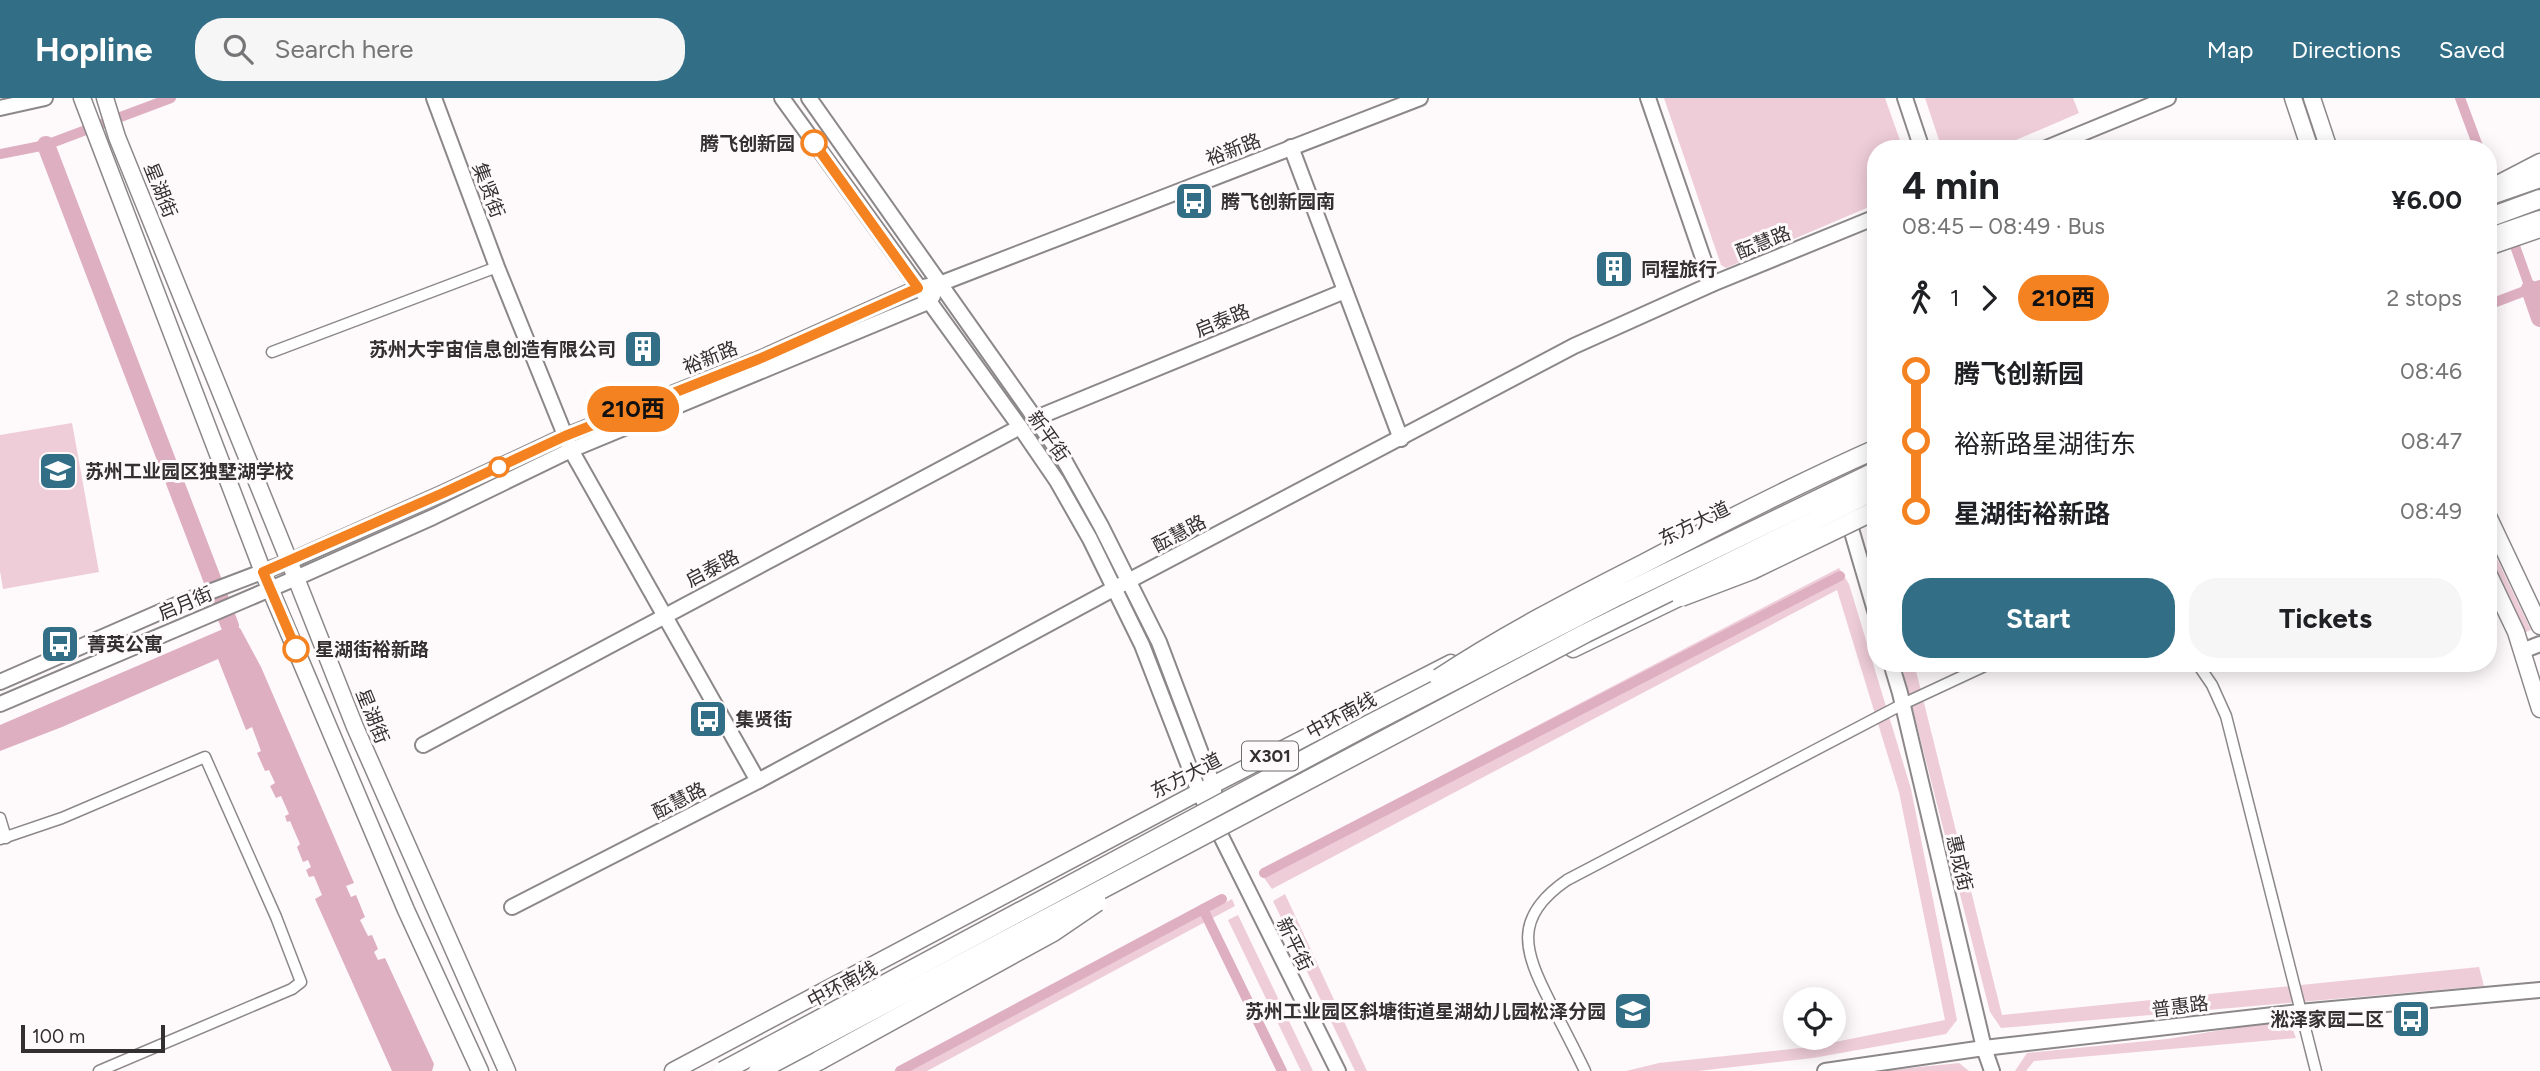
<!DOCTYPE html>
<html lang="en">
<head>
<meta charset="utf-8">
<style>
  :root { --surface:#fff; --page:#f6f6f6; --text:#202124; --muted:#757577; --accent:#326f86 }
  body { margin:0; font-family:Figtree,"Noto Sans SC",sans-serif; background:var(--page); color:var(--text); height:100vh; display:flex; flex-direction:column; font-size:26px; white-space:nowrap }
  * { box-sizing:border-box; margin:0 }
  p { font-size:23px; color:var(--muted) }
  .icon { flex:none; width:38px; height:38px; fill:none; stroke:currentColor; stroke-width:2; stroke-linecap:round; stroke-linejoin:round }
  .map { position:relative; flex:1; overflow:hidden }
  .drawer { position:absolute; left:1867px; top:42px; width:630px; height:532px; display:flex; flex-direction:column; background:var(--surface); border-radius:28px; box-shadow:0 4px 18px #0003 }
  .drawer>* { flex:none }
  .badge { padding:0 14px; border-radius:23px; font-size:24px; line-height:46px }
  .controls { position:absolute; left:1783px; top:889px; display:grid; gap:14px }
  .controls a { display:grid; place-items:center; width:63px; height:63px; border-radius:50%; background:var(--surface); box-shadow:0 4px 18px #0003; font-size:35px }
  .scale { position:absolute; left:21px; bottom:18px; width:144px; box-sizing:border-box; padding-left:7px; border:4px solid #323031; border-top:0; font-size:19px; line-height:24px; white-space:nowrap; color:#323031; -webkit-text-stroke:5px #fef9fa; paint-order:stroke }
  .map>.badge { position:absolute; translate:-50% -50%; box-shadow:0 0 0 4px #fff }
  .legs { display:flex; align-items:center; gap:10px; height:77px; padding:0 35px; font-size:23px }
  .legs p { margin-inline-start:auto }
  .overview { display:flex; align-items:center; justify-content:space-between; height:119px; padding:0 35px }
  h1 { font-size:38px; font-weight:700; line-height:52px }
  .cta { display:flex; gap:14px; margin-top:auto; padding:14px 35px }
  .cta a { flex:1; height:80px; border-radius:28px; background:var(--accent); color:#fff; font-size:28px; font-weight:700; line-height:80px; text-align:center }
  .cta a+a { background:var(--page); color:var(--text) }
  ul { padding:0 35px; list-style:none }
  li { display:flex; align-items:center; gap:24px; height:70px; font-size:26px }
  li i { display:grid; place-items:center; width:10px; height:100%; margin:0 9px; background:currentColor }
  li i::after { content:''; width:18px; height:18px; margin:-9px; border:5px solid; border-radius:50%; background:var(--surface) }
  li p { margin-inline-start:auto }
  li:first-child i { background:linear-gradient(#0000 50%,currentColor 0) }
  li:last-child i { background:linear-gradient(currentColor 50%,#0000 0) }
  header { display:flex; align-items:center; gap:42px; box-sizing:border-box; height:98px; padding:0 35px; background:var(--accent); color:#fff }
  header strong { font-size:33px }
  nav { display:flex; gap:38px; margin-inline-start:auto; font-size:24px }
  .search { width:490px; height:63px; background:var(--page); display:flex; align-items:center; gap:18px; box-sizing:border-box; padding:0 24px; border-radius:28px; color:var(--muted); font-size:26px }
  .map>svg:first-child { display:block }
  .green { fill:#eecdd8 }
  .water { fill:#deafc0 }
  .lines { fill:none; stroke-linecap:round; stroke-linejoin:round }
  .canal { stroke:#deafc0; stroke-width:10 }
  .river { stroke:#deafc0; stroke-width:18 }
  .street-casing { stroke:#8c8889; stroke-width:13 }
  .secondary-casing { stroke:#8c8889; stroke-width:18 }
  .primary-casing { stroke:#8c8889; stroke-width:19 }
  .highway-casing { stroke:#8c8889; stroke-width:21 }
  .street { stroke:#fff; stroke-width:10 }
  .secondary { stroke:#fff; stroke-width:14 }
  .primary { stroke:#fff; stroke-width:16 }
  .highway { stroke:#fff; stroke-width:18 }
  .highway-bridge-casing { stroke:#8c8889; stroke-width:21; stroke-linecap:butt }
  .highway-bridge { stroke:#fff; stroke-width:18 }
  .line-1-casing { stroke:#fff; stroke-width:16 }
  .line-1 { stroke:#f58220; stroke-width:10 }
  .stop-1-dot { fill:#fff; stroke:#f58220; stroke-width:3.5 }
  .labels { text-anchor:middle; stroke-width:6; stroke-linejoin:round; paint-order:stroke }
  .shield { fill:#fef9fa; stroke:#6f6c6d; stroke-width:2 }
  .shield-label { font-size:18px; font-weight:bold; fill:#323031 }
  .stop-label { font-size:19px; font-weight:bold; fill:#323031; stroke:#fef9fa; text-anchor:end }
  .street-label { font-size:19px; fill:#323031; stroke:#fef9fa }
  .poi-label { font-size:19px; font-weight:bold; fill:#323031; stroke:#fef9fa; text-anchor:start }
</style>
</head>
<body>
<header>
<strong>Hopline</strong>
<div class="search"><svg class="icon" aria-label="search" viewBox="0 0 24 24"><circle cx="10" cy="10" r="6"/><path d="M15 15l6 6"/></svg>Search here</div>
<nav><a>Map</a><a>Directions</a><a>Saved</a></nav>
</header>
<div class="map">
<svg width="2540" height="973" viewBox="0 0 2540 973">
  <rect width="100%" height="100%" fill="#fef9fa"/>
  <g class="green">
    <path d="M1664 0H1885L1903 51H1876V106L1726 170 1721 167Z"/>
    <path d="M1925 0H2073L2079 15 1995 51H1942Z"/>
    <path d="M72 325 99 474 3 491 0 473V337Z"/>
    <path d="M2488 442 2531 532 2521 536 2489 465Z"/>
    <path d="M1839 470 1849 486 1911 691 1957 922 1946 936 1813 960 1698 973H1626L1659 965 1810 949 1945 922 1899 694 1837 492 1272 791 1262 777 1301 751Z"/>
    <path d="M1901 565H1914L2002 917 2479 869 2484 888 2001 930 1990 914Z"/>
    <path d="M1285 796 1367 973H1355L1273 803Z"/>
    <path d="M1232 801 1235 808 927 973H910Z"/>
    <path d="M1238 817 1313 973H1301L1228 822Z"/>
    <path d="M2289 921 2296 940 2034 963 2026 973H2015L2027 955 2167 941Z"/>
    <path d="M1959 965 1969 973H1881Z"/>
  </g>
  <path class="water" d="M230 528 240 530 261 569 354 785 346 788 351 799 356 797 365 819 360 822 368 838 372 837 378 851 374 854 378 862 385 860 434 966 432 973H392L315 801 322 797 314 778 309 779 306 772 311 769 308 762 303 764 297 749 300 746 290 723 287 724 285 718 289 716 281 698 276 700 270 688 275 685 269 672 265 673 257 655 261 653 252 629 246 632 218 561 62 629 0 653V627Z"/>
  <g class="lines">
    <g class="canal">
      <path d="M2460 0 2479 51"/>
      <path d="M0 56 46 47 171 0"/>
      <path d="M2515 148 2530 190 2540 187"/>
      <path d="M2488 207 2530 191"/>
      <path d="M1264 775 1840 478"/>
      <path d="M1203 811 1282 973"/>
      <path d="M900 973 1222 801"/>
    </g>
    <g class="river">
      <path d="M46 47 230 528"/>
      <path d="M2530 191 2540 220"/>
    </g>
    <defs>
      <g id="street">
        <path d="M272 254 497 169"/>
        <path d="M2197 565 2212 587 2226 618 2316 973"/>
        <path d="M0 720 6 740"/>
        <path d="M0 741 62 720 205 659 276 819 301 884 292 891 99 973"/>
        <path d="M1585 973C1574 950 1562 927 1550 904 1524 853 1512 820 1567 782L1903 606 1991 565"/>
      </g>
      <g id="secondary">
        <path d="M434 0 497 169 571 352 758 683"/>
        <path d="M782 0 1020 329 1057 383 1090 441 1142 547 1199 694 1338 973"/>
        <path d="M809 0 1063 360 1101 428 1159 544 1213 687 1218 717"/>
        <path d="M1648 0 1712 186"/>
        <path d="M1905 0 1922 51"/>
        <path d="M0 10 45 0"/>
        <path d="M1291 49 1401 341"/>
        <path d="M2044 51 2168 0"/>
        <path d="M1036 320 1345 193"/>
        <path d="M1847 417 1876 516"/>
        <path d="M2522 553 2540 546"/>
        <path d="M1891 565 1900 595 1984 950 1992 973"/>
        <path d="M0 584 183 504 288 464 443 395 565 338 759 261 918 190 942 185 1420 0"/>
        <path d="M0 606 296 480 433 419 571 352 928 204 933 198"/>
        <path d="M423 647 1020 329"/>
        <path d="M512 809 758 683 1115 490 1574 248 1712 186 1876 119"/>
        <path d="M1825 973 1984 950 2299 914 2540 892"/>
      </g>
      <g id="primary">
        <path d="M82 0 263 474 406 812 480 973"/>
        <path d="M105 0 117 39 296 480 355 629 507 973"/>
        <path d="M2293 0 2310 51"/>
        <path d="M2312 0 2329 51"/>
        <path d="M2488 91 2540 64"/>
        <path d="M2488 149 2540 131"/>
        <path d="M2488 418 2540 528"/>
        <path d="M1721 435 1835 379"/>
        <path d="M2488 475 2516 534 2540 611"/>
        <path d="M1573 551 1691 494"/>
        <path d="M673 973 1199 694 1451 565"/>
        <path d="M784 973 812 957"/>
      </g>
      <g id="highway">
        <path d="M2488 98 2540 80"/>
        <path d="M2488 120 2540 101"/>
        <path d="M2488 140 2540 122"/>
        <path d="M800 973 820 962"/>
      </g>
    </defs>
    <use href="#street" class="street-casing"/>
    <use href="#secondary" class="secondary-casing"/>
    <use href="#primary" class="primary-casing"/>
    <use href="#highway" class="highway-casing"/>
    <use href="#street" class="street"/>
    <use href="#secondary" class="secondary"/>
    <use href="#primary" class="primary"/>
    <use href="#highway" class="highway"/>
    <defs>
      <g id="highway-bridge">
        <path d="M1681 499 1752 472 1876 412"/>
        <path d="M1439 580C1504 537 1574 501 1643 466 1719 426 1797 386 1876 351"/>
        <path d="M820 962 1053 834 1097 804"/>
        <path d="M723 973 1370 626 1614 500 1876 373"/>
        <path d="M758 973 1586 535 1876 392"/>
      </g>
    </defs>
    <use href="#highway-bridge" class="highway-bridge-casing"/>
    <use href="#highway-bridge" class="highway-bridge"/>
  </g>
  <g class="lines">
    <defs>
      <path id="line-1" d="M296 551 263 474 443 395 565 338 759 261 918 190 814 45"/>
    </defs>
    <use href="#line-1" class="line-1-casing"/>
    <use href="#line-1" class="line-1"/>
  </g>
  <defs>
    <symbol id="bus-square" viewBox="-11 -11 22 22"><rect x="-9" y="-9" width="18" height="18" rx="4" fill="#326f86" stroke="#fef9fa"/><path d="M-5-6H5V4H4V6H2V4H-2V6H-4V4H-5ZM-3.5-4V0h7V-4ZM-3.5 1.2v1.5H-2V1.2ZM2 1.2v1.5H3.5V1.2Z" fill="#fff"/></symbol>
    <symbol id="building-square" viewBox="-11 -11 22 22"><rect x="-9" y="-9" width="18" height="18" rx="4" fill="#326f86" stroke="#fef9fa"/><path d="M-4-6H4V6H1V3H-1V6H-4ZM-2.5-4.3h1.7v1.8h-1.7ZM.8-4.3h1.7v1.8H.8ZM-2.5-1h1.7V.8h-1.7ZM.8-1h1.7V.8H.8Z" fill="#fff"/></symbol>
    <symbol id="school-square" viewBox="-11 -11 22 22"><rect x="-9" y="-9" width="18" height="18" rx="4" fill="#326f86" stroke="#fef9fa"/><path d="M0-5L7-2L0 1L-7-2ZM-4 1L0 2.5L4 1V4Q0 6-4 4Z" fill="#fff"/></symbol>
  </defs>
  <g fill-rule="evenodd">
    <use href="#bus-square" x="1172" y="81" width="44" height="44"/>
    <use href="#building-square" x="1592" y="149" width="44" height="44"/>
    <use href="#building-square" x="621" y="229" width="44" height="44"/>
    <use href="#school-square" x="36" y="351" width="44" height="44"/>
    <use href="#bus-square" x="38" y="524" width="44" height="44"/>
    <use href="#bus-square" x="686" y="599" width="44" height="44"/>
    <use href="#school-square" x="1611" y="891" width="44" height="44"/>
    <use href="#bus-square" x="2389" y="899" width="44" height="44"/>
  </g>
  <g class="stop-1-dot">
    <circle cx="814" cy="45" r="12"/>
    <circle cx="499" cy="369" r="9"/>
    <circle cx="296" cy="551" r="12"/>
  </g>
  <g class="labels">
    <rect class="shield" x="1242" y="643.5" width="56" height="29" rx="5"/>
    <g class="shield-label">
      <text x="1270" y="664">X301</text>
    </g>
    <g class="stop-label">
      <text x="795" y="52">腾飞创新园</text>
      <text x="315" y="558" text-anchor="start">星湖街裕新路</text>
    </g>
    <g class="street-label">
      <text transform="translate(1233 51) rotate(-21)" y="7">裕新路</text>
      <text transform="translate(161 92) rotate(68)" y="7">星湖街</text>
      <text transform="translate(489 92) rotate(69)" y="7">集贤街</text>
      <text transform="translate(1763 144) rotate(-22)" y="7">酝慧路</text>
      <text transform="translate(1222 222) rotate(-22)" y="7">启泰路</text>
      <text transform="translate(710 259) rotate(-22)" y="7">裕新路</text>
      <text transform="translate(1049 338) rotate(55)" y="7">新平街</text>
      <text transform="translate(1694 425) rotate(-26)" y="7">东方大道</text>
      <text transform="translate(1179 435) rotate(-28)" y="7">酝慧路</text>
      <text transform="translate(712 470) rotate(-28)" y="7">启泰路</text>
      <text transform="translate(185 505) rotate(-23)" y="7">启月街</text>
      <text transform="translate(1341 617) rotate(-28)" y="7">中环南线</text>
      <text transform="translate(373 618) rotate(68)" y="7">星湖街</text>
      <text transform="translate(1186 677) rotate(-27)" y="7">东方大道</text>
      <text transform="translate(679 702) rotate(-27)" y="7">酝慧路</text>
      <text transform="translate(1960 765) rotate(77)" y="7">惠成街</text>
      <text transform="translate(1295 846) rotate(64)" y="7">新平街</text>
      <text transform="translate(842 886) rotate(-28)" y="7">中环南线</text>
      <text transform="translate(2180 908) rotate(-7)" y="7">普惠路</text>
    </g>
    <g class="poi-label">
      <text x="1221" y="110">腾飞创新园南</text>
      <text x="1641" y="178">同程旅行</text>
      <text x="616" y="258" text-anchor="end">苏州大宇宙信息创造有限公司</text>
      <text x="85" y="380">苏州工业园区独墅湖学校</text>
      <text x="87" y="553">菁英公寓</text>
      <text x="735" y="628">集贤街</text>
      <text x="1606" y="920" text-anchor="end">苏州工业园区斜塘街道星湖幼儿园松泽分园</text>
      <text x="2384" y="928" text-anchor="end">淞泽家园二区</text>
    </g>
  </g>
</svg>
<div class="controls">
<a><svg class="icon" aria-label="locate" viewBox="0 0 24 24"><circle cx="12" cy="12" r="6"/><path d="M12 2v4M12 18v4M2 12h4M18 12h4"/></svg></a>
</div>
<div class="scale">100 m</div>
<b class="badge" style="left:633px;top:311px;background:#f58220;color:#111">210西</b>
<section class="drawer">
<div class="overview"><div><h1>4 min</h1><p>08:45 – 08:49 · Bus</p></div><b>¥6.00</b></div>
<div class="legs"><svg class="icon" aria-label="walk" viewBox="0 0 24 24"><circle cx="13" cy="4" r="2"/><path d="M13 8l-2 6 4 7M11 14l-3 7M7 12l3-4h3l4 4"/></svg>1<svg class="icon" aria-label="forward" viewBox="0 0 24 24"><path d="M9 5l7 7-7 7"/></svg><b class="badge" style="background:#f58220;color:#111">210西</b><p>2 stops</p></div>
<ul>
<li><i style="color:#f58220"></i><b>腾飞创新园</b><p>08:46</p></li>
<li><i style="color:#f58220"></i><span>裕新路星湖街东</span><p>08:47</p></li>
<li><i style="color:#f58220"></i><b>星湖街裕新路</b><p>08:49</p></li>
</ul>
<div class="cta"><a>Start</a><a>Tickets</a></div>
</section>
</div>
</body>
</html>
